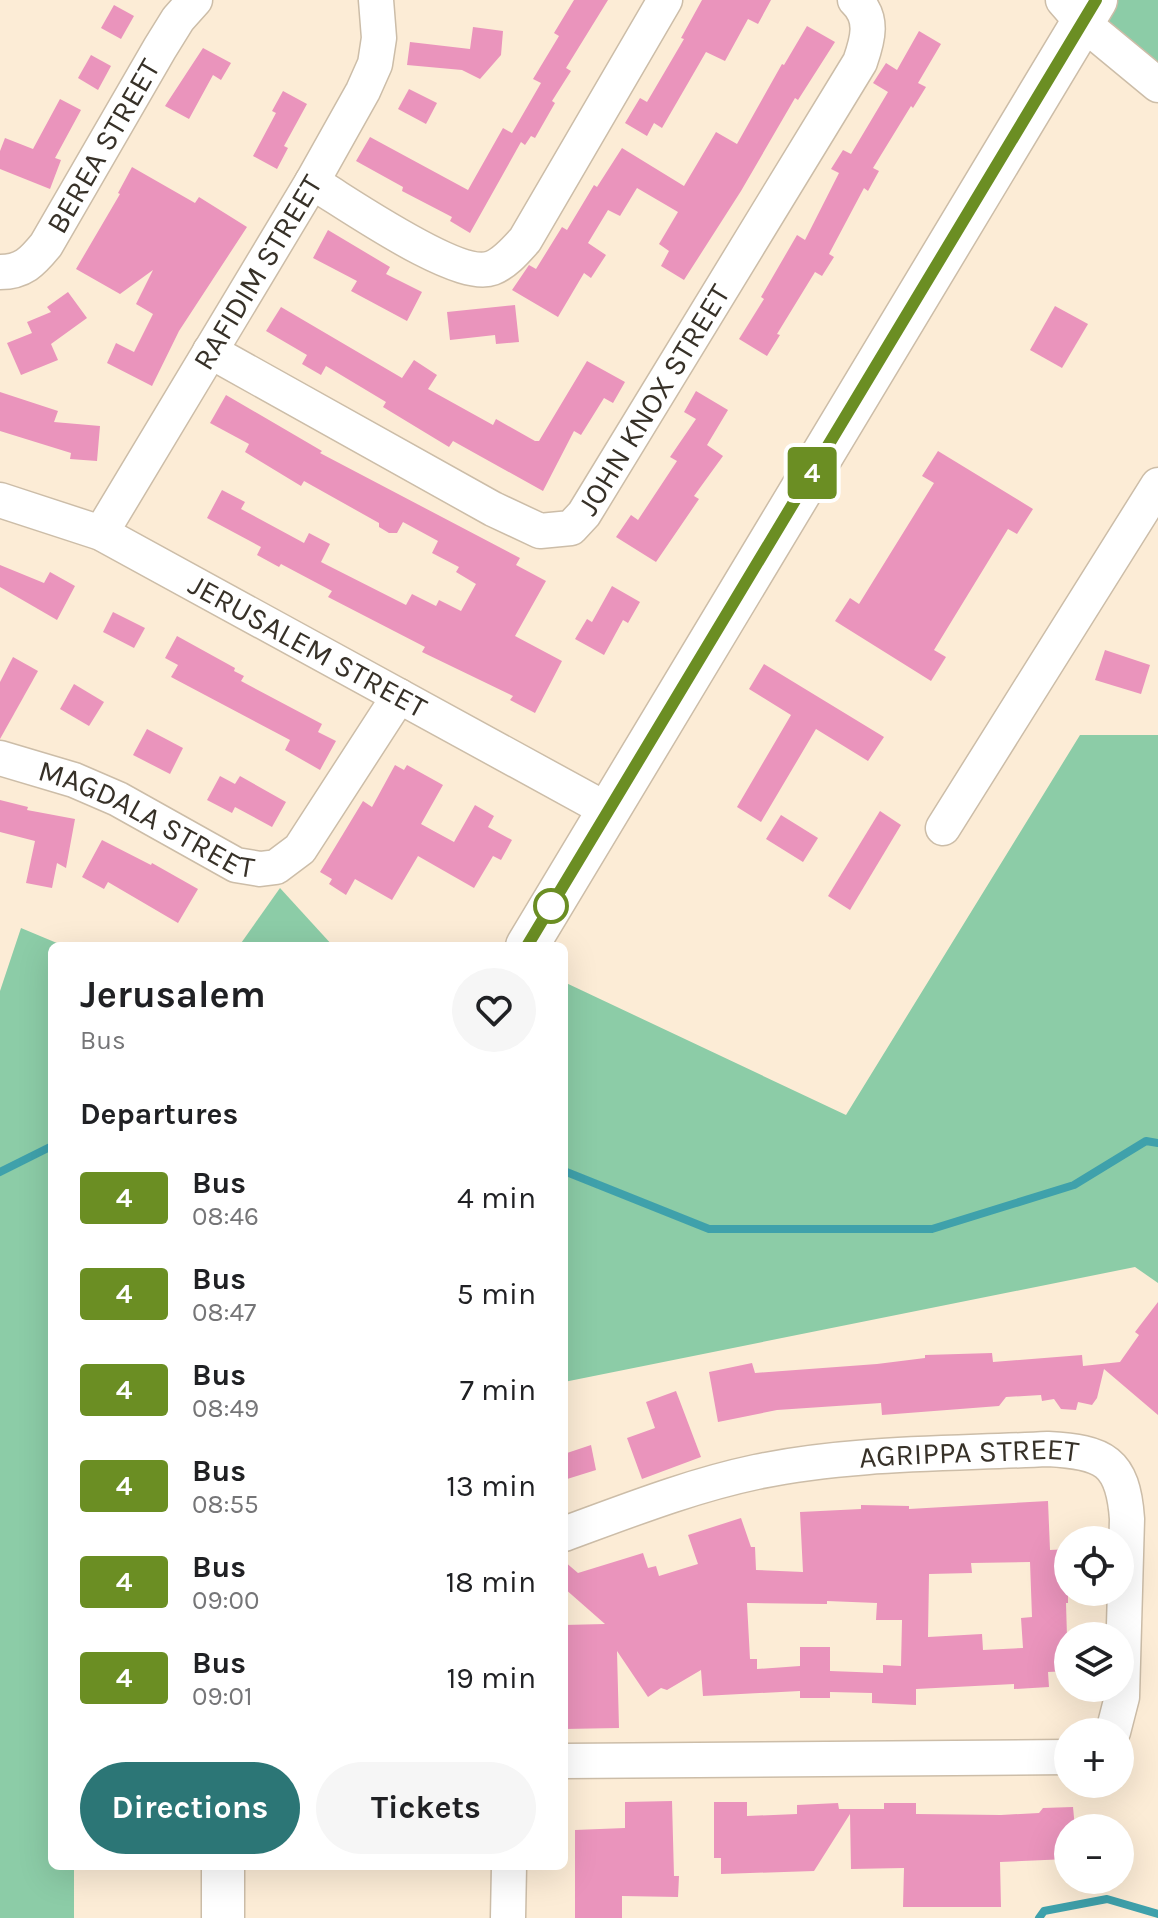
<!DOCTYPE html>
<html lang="en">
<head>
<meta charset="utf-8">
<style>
  :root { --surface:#fff; --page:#f6f6f6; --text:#202124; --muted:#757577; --accent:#2c7676 }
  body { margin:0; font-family:Karla,sans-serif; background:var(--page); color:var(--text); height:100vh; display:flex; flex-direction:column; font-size:30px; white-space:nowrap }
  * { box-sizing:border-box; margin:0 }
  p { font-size:26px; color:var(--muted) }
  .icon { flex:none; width:44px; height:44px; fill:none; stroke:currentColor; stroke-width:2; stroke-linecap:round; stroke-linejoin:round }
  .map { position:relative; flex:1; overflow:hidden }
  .sheet { position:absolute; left:48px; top:942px; width:520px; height:928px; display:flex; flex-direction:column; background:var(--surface); border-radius:12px; box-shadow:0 8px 32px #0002 }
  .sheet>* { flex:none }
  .badge { padding:0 16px; border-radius:6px; font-size:28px; line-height:52px }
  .buttons { position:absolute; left:1054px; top:1526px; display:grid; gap:16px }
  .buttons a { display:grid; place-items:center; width:80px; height:80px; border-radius:50%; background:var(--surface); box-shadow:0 8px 32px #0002; font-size:40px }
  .map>.badge { position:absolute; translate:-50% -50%; box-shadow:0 0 0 4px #fff }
  h2 { padding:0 32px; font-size:30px; line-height:72px }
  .round { display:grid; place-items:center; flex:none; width:84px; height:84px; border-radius:42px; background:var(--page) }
  .summary { display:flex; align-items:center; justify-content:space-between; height:136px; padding:0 32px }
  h1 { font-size:38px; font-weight:700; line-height:60px }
  .primary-button { display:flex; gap:16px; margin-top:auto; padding:16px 32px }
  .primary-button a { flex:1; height:92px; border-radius:48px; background:var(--accent); color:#fff; font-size:32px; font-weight:700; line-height:92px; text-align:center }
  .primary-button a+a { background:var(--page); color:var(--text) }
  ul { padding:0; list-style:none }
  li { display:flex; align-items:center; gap:24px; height:96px; padding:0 32px }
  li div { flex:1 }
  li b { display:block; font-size:30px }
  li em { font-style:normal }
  li .badge { min-width:88px; font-weight:700; text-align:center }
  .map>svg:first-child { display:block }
  .green { fill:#8ccca7 }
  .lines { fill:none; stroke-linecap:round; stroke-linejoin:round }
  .stream { stroke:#3fa1ab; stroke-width:8 }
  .building { fill:#ea94bc; fill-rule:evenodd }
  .minor-casing { stroke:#ccbda8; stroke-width:37 }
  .major-casing { stroke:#ccbda8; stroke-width:45 }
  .minor { stroke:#fff; stroke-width:34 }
  .major { stroke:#fff; stroke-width:42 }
  .line-casing { stroke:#fff; stroke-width:18 }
  .line { stroke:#6b8e23; stroke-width:12 }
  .stop-dot { fill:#fff; stroke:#6b8e23; stroke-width:4 }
  .labels { text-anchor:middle; stroke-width:6; stroke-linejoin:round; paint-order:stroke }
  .street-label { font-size:30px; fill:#373128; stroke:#fff }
</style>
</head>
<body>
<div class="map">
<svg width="1158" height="1918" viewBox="0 0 1158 1918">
  <rect width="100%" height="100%" fill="#fcecd6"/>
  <g class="green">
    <path d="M1096 0H1158V85L1083 23Z"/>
    <path d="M1080 735H1158V1283L1135 1267 564 1382V982L846 1115Z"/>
    <path d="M280 888 333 946H239Z"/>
    <path d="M21 928 64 946H52V1866H74V1918H0V991Z"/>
  </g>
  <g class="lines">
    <g class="stream">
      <path d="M564 1171 709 1229H932L1074 1185 1146 1141 1158 1143"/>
      <path d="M0 1172 52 1146"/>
      <path d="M1039 1918 1044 1911 1107 1899 1158 1914"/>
    </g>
  </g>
  <g class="building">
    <path d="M574 0H608L566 68 571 71 552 101 555 103 535 138 531 136 525 145 521 142 470 233 450 221 452 217 402 191 403 187 356 161 370 137 468 190 503 128 512 133 541 83 533 79 559 36 554 33Z"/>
    <path d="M702 0H771L758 24 748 19 725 61 706 52 662 128 654 123 647 136 625 123 640 98 647 102 684 39 681 38Z"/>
    <path d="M114 5 134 16 121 39 101 28Z"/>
    <path d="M807 26 835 42 798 100 795 98 741 191 684 280 661 266 669 251 659 244 678 212 637 188 620 216 608 210 588 243 606 255 591 278 584 273 558 317 512 290 529 265 536 269 562 227 567 230 594 185 597 187 622 148 684 186 716 132 737 144 782 64 784 65Z"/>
    <path d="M473 27 503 31 501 55 480 79 462 70 407 65 410 42 470 49Z"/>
    <path d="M919 31 941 44 918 83 926 87 913 108 911 106 873 168 879 171 868 191 864 188 829 254 834 257 822 276 815 272 777 334 780 335 767 356 739 339 764 299 761 297 797 235 805 240 839 173 831 169 843 150 851 154 888 92 873 83 886 63 897 70Z"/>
    <path d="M203 48 231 63 221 80 213 75 189 119 165 106Z"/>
    <path d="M91 55 111 66 98 90 78 78Z"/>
    <path d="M409 89 437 103 426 124 398 109Z"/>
    <path d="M283 91 307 104 284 146 288 148 277 169 253 156 276 113 272 111Z"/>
    <path d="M60 99 81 110 55 158 61 160 50 189 0 169V151L5 138 33 149Z"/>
    <path d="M132 167 195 203 199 197 247 227 179 331 152 386 107 363 116 343 134 352 153 314 136 304 153 270 120 294 76 269 120 194 118 193Z"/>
    <path d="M328 230 390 267 386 274 422 292 407 321 351 291 357 281 313 258Z"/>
    <path d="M68 292 87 318 51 344 58 360 21 375 7 343 32 333 27 322 51 312 47 307Z"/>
    <path d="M515 305 519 342 496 344 495 335 450 340 447 312Z"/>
    <path d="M1055 306 1088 324 1062 368 1030 350Z"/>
    <path d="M281 307 402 378 414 360 437 375 428 389 493 425 496 419 535 441H539L587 361 625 382 613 403 604 398 581 435 574 431 543 491 453 441 449 447 383 407 386 402 326 366 321 375 302 364 307 355 266 331Z"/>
    <path d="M696 391 728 410 707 445 723 456 694 496 699 499 656 562 616 537 631 515 638 520 677 461 670 457 696 419 684 412Z"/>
    <path d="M0 392 58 411 54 422 100 426 97 461 70 459 71 453 0 431Z"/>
    <path d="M226 395 322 451 320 453 520 558 516 565 546 581 515 636 562 661 535 713 510 700 513 696 422 652 425 647 328 597 332 591 281 564 279 567 257 555 261 547 207 518 222 490 245 502 241 509 304 543 309 533 330 544 321 562 406 605 412 594 436 606 439 600 461 611 476 584 456 572 459 567 432 553 438 541 403 522 397 533H389L379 527V523L304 481 301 486 245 452 249 444 210 423Z"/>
    <path d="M938 451 1033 509 1017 534 1008 529 934 650 946 657 931 681 835 621 850 598 859 604 934 483 922 476Z"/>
    <path d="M0 565 44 583 50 572 75 586 57 620 0 587Z"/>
    <path d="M612 586 640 602 628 623 623 620 604 655 575 639 587 619 592 622Z"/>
    <path d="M113 612 145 628 134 648 103 632Z"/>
    <path d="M177 636 235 668 234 671 244 676 241 681 322 724 318 732 336 741 320 770 285 750 290 740 171 677 178 665 165 658Z"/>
    <path d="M1105 650 1150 665 1141 694 1095 680Z"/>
    <path d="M13 657 38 671 0 739V682Z"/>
    <path d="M764 664 884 737 868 761 816 729 761 822 737 807 791 715 749 689Z"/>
    <path d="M74 684 104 702 89 726 60 709Z"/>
    <path d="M147 729 183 748 170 774 133 755Z"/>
    <path d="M395 765 404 770 407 765 443 785 421 824 454 842 475 805 494 816 488 827 512 840 501 860 493 856 474 888 418 856 392 900 355 879 346 895 329 884 332 879 320 872 363 801 372 807Z"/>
    <path d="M220 776 235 784 240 776 286 802 272 827 235 807 232 813 207 800Z"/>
    <path d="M0 800 28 807 27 810 75 819 66 868 57 863 52 888 26 883 35 841 0 832Z"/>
    <path d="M880 811 901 825 850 910 828 896Z"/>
    <path d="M781 815 818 838 803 862 766 839Z"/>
    <path d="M102 840 151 865 152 863 198 889 178 923 108 882 104 889 82 877Z"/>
    <path d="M1158 1302V1415L1104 1369 1097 1398 1092 1405 1078 1402 1076 1410 1061 1409 1054 1399 1042 1401 1041 1395 1006 1397 999 1406 882 1415 881 1403 777 1410 718 1422 709 1372 752 1363 755 1373 877 1364 925 1358V1355L992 1353 993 1362 1082 1355 1083 1366 1120 1362 1139 1335 1135 1332Z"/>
    <path d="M676 1391 701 1457 642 1479 627 1438 655 1428 646 1402Z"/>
    <path d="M591 1445 596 1470 564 1480V1454Z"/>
    <path d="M1048 1501 1050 1550 1068 1549V1603H1066L1068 1671 1048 1672 1049 1687 1014 1689V1684L916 1689V1705L872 1703V1693L830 1692V1698H800V1691L703 1696 701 1670 667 1690 661 1688 648 1697 617 1651 619 1728 564 1729V1625L605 1624 564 1588V1561L578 1573 643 1553 648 1568 656 1566 659 1576 698 1564 688 1535 741 1518 751 1547H755L756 1570 803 1572 800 1512 861 1509V1505L909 1506V1509ZM1030 1562 1032 1617 1021 1618 1023 1648 983 1650 982 1634 928 1637 929 1574 972 1573 971 1563ZM827 1601 877 1603 876 1620H902L901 1666 883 1665V1673L830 1671V1647H800V1666L757 1669V1659H750L747 1603 827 1604Z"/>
    <path d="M672 1801 674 1876H679L678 1897 622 1896V1918H575V1830L625 1828V1802Z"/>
    <path d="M714 1802H747V1816L797 1814V1805L838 1803 839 1809H884V1803H916V1814L1001 1815 1039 1813 1043 1808 1073 1807 1075 1828H1068V1859L1000 1862 1001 1907H903L904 1868 851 1869 850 1814 814 1871 721 1874V1858H714Z"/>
  </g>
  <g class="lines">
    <defs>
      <g id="minor">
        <path d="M1063 0 1083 23 1158 85"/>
        <path d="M312 182C346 202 457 281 492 268 505 263 516 250 525 240L665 0"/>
        <path id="s1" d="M0 272C23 272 32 262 46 245L160 48 178 19 195 0"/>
        <path id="s2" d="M210 351 493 509 540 531 571 528 584 514 860 62C868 39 874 18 855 0"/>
        <path id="s3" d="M0 500 101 533 609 811"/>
        <path id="s4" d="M101 533 312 182 363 91 375 64 379 38 376 0"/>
        <path id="s5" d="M0 758 74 780 118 799 236 865 260 869 276 867 300 849 399 696"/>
        <path d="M943 828 1158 485"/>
        <path id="s6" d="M564 1534C627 1511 690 1486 756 1472 851 1452 952 1454 1048 1449 1104 1452 1123 1461 1127 1519L1122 1697 1113 1732"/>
        <path d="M564 1761 1068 1757"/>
        <path d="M508 1918 509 1866"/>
      </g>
      <g id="major">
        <path d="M527 946 1096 0"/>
        <path d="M223 1866V1918"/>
      </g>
    </defs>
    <use href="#minor" class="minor-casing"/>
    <use href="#major" class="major-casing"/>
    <use href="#minor" class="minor"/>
    <use href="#major" class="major"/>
  </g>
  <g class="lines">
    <defs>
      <path id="line" d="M527 946 1096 0"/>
    </defs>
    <use href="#line" class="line-casing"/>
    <use href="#line" class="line"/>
  </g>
  <circle class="stop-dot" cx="551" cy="906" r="16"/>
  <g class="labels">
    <g class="street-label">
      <text dy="10" stroke="none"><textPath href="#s1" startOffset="170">BEREA STREET</textPath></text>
      <text dy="10" stroke="none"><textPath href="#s4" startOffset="304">RAFIDIM STREET</textPath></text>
      <text dy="10" stroke="none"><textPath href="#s2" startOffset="560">JOHN KNOX STREET</textPath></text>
      <text dy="10" stroke="none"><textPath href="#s3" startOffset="342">JERUSALEM STREET</textPath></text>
      <text dy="10" stroke="none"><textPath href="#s5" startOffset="160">MAGDALA STREET</textPath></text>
      <text dy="10" stroke="none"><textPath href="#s6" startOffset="416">AGRIPPA STREET</textPath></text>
    </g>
  </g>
</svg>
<div class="buttons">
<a><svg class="icon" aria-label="locate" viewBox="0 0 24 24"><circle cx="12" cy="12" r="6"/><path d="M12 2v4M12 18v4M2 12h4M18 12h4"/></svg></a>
<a><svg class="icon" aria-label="layers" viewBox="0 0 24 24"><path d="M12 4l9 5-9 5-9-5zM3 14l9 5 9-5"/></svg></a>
<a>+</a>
<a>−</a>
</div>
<b class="badge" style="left:812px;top:473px;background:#6b8e23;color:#fff">4</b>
<section class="sheet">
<div class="summary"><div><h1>Jerusalem</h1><p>Bus</p></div><a class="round"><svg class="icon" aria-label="heart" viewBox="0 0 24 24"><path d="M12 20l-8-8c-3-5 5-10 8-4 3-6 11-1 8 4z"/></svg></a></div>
<h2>Departures</h2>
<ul>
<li><span class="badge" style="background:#6b8e23;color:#fff">4</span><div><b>Bus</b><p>08:46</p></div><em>4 min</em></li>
<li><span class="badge" style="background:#6b8e23;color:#fff">4</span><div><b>Bus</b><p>08:47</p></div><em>5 min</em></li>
<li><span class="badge" style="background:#6b8e23;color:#fff">4</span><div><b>Bus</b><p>08:49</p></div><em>7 min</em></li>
<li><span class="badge" style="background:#6b8e23;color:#fff">4</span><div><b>Bus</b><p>08:55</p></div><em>13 min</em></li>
<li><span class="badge" style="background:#6b8e23;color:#fff">4</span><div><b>Bus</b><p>09:00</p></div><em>18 min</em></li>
<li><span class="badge" style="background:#6b8e23;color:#fff">4</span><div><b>Bus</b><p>09:01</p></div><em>19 min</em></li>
</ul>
<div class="primary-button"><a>Directions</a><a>Tickets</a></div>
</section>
</div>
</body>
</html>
